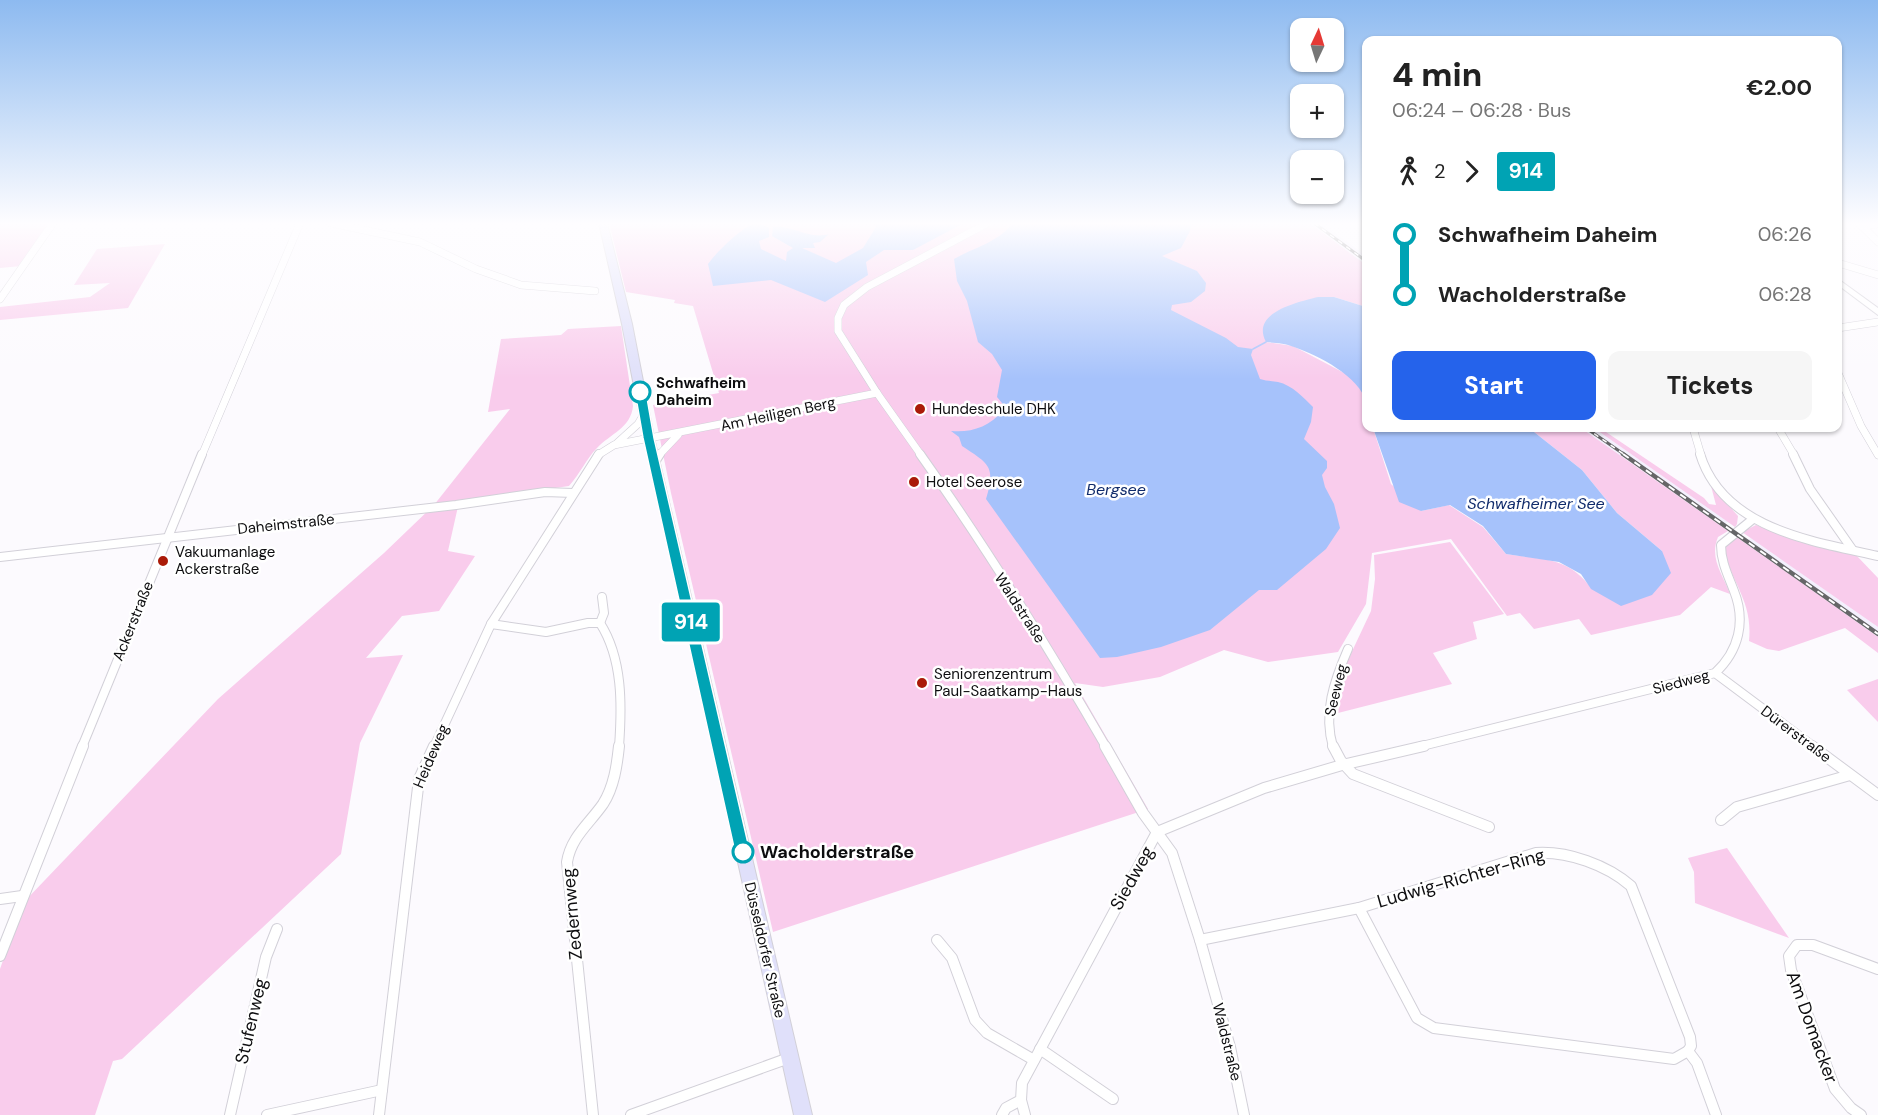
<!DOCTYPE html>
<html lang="en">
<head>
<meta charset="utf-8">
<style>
  :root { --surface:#fff; --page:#f6f6f6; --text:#222; --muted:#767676; --accent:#2563eb }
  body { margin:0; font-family:"DM Sans",sans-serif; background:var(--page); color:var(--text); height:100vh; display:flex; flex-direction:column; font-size:22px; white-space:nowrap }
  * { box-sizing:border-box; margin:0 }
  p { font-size:20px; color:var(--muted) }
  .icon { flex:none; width:33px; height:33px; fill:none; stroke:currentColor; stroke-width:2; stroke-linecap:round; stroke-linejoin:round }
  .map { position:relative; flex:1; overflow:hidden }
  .panel { position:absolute; left:1362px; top:36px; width:480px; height:396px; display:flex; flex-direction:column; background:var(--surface); border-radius:12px; box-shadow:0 2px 4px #0004 }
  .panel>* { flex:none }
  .badge { padding:0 12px; border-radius:4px; font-size:21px; line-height:39px }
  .needle { width:39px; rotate:4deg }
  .buttons { position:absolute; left:1290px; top:18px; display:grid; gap:12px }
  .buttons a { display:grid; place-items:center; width:54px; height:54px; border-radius:12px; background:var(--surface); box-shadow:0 2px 4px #0004; font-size:30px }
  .map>.badge { position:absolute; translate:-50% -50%; box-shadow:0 0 0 3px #fff }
  .legs { display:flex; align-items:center; gap:9px; height:66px; padding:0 30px; font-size:20px }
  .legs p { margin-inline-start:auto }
  .headline { display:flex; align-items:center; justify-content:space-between; height:102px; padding:0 30px }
  h1 { font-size:33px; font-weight:800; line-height:45px }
  .cta { display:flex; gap:12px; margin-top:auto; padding:12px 30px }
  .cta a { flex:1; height:69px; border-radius:12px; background:var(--accent); color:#fff; font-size:24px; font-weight:800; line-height:69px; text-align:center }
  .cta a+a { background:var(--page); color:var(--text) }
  ul { padding:0 30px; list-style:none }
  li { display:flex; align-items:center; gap:21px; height:60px; font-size:22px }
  li i { display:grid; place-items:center; width:9px; height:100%; margin:0 8px; background:currentColor }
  li i::after { content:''; width:15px; height:15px; margin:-8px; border:4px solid; border-radius:50%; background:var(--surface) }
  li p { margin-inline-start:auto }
  li:first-child i { background:linear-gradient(#0000 50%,currentColor 0) }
  li:last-child i { background:linear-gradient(currentColor 50%,#0000 0) }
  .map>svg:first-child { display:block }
  .built { fill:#f4f0fd }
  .green { fill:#f9ccec }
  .water { fill:#a6c2fb }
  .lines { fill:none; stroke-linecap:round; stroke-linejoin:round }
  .stream { stroke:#a6c2fb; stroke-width:1.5 }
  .minor-far2-casing { stroke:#d2d0d8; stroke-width:8 }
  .minor-far1-casing { stroke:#d2d0d8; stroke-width:10 }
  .minor-casing { stroke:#d2d0d8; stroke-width:12 }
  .tertiary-casing { stroke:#d2d0d8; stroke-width:2 }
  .secondary-casing { stroke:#d2d0d8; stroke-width:2 }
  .minor-far2 { stroke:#fff; stroke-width:7 }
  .minor-far1 { stroke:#fff; stroke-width:8 }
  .minor { stroke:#fff; stroke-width:10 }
  .tertiary { fill:#fff; fill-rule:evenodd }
  .secondary { fill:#e0e0fa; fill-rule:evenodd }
  .rail-far1-casing { stroke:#666668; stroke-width:3 }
  .rail-casing { stroke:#666668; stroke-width:4.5 }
  .rail-far1 { stroke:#fff; stroke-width:1.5; stroke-dasharray:5; stroke-linecap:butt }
  .rail { stroke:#fff; stroke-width:2; stroke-dasharray:7; stroke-linecap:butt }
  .line-1 { fill:#00a3b4; stroke:#fff; stroke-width:1.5 }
  .stop-1-dot { fill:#fff; stroke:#00a3b4; stroke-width:3 }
  .poi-dot { fill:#aa1a08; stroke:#fff; stroke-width:2 }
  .labels { text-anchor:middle; stroke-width:5; stroke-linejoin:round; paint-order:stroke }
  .stop-label { font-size:15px; font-weight:bold; fill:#0d0d0f; stroke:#fff; text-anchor:start }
  .poi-label { font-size:15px; fill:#0d0d0f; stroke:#fff; text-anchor:start }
  .street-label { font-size:15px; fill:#0d0d0f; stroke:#fff }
  .water-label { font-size:16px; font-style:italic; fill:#102b6b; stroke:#fff }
  .near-stop-label { font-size:18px; font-weight:bold; fill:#0d0d0f; stroke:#fff; text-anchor:start }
  .near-street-label { font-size:18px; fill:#0d0d0f; stroke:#fff }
</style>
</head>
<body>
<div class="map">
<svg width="1878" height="1115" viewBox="0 0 1878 1115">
  <rect width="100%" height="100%" fill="#fcfafe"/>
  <g class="built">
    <path d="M1310 223H1321L1358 250 1366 256V265Z"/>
    <path d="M1581 428H1594L1728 522 1721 526Z"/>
    <path d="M1751 538 1878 627V637L1744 542Z"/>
  </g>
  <g class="green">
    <path d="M0 223H51L21 266 0 268Z"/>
    <path d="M609 223H1310L1366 265V307L1334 297H1318L1266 342 1293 346 1350 376 1364 393 1366 428H1373L1391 484 1421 511 1449 505 1483 527 1506 554C1543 560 1568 556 1592 589L1662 551 1617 513 1582 470 1529 428H1581L1728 531 1718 537C1709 559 1723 574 1730 594L1711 587 1680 615 1591 635 1579 619 1534 629 1520 613 1507 616 1451 539 1372 553 1366 604 1338 652 1268 662 1224 650 1160 677 1103 687 1075 683 1148 809 773 932 671 493 653 405 719 393 693 306 674 303 675 300 626 292Z"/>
    <path d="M165 244 128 308 0 320V307L90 297 110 283 74 285 97 249Z"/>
    <path d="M621 326 633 406C631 428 610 434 597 448 586 459 580 474 569 486L459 502 448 551 475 556 439 611 402 616 366 658 403 655 360 743 341 854 122 1059 113 1061 95 1115H0V969L23 903 218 699 384 553 434 505 510 409 488 412 501 339 561 335 568 329Z"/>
    <path d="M1594 428H1600L1704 498 1709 504 1716 505 1711 486 1738 516 1737 524 1735 527Z"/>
    <path d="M1756 525 1784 536 1856 555 1878 578V627L1742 532Z"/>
    <path d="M1735 536 1878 637V653L1845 628 1779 651 1767 649 1749 641C1753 600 1731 584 1724 548Z"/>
    <path d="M1450 542 1504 614 1473 622 1477 639 1433 653 1452 684 1338 713 1347 662 1371 611 1375 579 1374 555Z"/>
    <path d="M1878 679V722L1847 690Z"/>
    <path d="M1727 848 1789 938 1695 903 1694 872 1688 858Z"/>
  </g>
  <g class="water">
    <path d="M873 223H964L913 250H884L866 262 868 275 825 302 771 280 713 286 708 264C715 254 739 230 751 225 757 223 764 225 769 228V237L759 241 761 249 786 261 787 252 793 248 772 236 773 227C793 225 809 240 829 234L820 242 813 243 815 248H802L836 263 863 248 876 227Z"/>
    <path d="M1013 223H1191L1190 231 1181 248 1162 256 1197 271 1206 283 1205 291 1191 302 1172 305 1171 310 1226 338 1238 347 1253 349 1251 355 1260 379C1266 381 1273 381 1278 382 1292 385 1304 398 1313 407L1311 422 1304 439 1327 461V468L1322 475 1325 487 1334 504 1340 528 1326 549 1277 590H1259L1210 630 1161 647 1117 657 1100 658 986 499C996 466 989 464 962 446L959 437 951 431C970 433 990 427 1002 411V403L997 397 1002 370 992 354 978 342 967 301 957 281 954 259C975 247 997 243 1013 223Z"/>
    <path d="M1318 297H1334L1366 307V402C1360 377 1318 355 1294 347 1285 343 1275 343 1266 342 1250 312 1299 302 1318 297Z"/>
    <path d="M1373 428H1529L1582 470 1617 513 1662 551 1671 573 1652 595 1621 606 1591 589 1581 574 1559 562 1506 554 1483 526 1450 505 1421 511 1399 502Z"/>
  </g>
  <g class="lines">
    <path class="stream" d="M1253 349 1266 342"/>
    <defs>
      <g id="minor-far2">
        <path d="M331 223 420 242 476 269 521 285 595 291"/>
        <path d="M1859 223 1878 242"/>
        <path d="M1862 226 1878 224"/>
        <path d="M1838 263 1878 275"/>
        <path d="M0 299 53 223"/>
        <path d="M1838 328 1878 322"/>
        <path d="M1838 373 1861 426 1878 455"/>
        <path d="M1693 428 1701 455"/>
        <path d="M1778 428 1794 455"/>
        <path d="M616 444 638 424 644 414"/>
        <path d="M202 455 300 223"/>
        <path d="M598 455 614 445 877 393"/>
        <path d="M659 455 678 435"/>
        <path d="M921 455 877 393 838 331V318L844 305 867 287 988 223"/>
      </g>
      <g id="minor-far1">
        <path d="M920 454C987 548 1048 647 1106 747"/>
        <path d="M1700 454C1723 529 1812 541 1878 556"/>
        <path d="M1793 454 1810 489 1852 549"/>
        <path d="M655 462 660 454"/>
        <path d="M0 557 456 505 545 492 573 493"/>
        <path d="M600 623 604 613 602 597"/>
        <path d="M491 624 546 632 588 623H600C623 659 622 706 619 747"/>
        <path d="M1715 673 1814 747"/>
        <path d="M82 747 202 454"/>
        <path d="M434 747 491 624 599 454"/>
        <path d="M1333 747C1323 713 1334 681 1348 649"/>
        <path d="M1418 747 1715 673C1739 651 1746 621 1734 591 1728 575 1721 562 1721 545L1753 519"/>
      </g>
      <g id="minor">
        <path d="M1105 746 1143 813 1172 853 1200 940 1230 1047 1244 1115"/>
        <path d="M1333 746 1341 761 1353 774 1489 827"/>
        <path d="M1812 746 1878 795"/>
        <path d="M1721 820 1737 807 1850 775"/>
        <path d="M0 899 22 896"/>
        <path d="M1359 908 1417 1018 1434 1028 1674 1059 1688 1051"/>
        <path d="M937 940 952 958 975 1020 987 1033 1034 1060"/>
        <path d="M1200 940 1359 908 1536 853C1568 851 1607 865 1631 886L1690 1037 1691 1046 1688 1051 1697 1063 1716 1115"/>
        <path d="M0 956 83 746"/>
        <path d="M1040 1049 1113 1099"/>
        <path d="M1021 1100 1025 1115"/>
        <path d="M230 1115 266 957 277 929"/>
        <path d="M267 1115 382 1090"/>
        <path d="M379 1115 419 779 434 746"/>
        <path d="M593 1115 567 862C571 837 589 824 603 804 614 787 617 765 619 746"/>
        <path d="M631 1115 789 1058"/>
        <path d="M1002 1115 1006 1108 1021 1100 1022 1083 1157 832 1264 788 1342 765 1424 746"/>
        <path d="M1861 1115 1851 1108 1835 1089 1791 970 1789 956 1797 945H1813L1878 969"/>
      </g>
      <path id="tertiary" d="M1838 279 1878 308V315L1838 285Z"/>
      <path id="secondary" d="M599 223H607L632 324 654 438 812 1115H794L644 438 622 324Z"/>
    </defs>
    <use href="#minor-far2" class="minor-far2-casing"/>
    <use href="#minor-far1" class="minor-far1-casing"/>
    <use href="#minor" class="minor-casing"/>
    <use href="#tertiary" class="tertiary-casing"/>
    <use href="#secondary" class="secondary-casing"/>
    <use href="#minor-far2" class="minor-far2"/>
    <use href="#minor-far1" class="minor-far1"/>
    <use href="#minor" class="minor"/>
    <use href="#tertiary" class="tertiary"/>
    <use href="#secondary" class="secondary"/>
    <defs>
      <g id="rail-far1">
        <path d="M1314 223 1366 261"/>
        <path d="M1586 428 1625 455"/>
      </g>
      <path id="rail" d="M1623 454 1878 634"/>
    </defs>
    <use href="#rail-far1" class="rail-far1-casing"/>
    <use href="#rail" class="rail-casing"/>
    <use href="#rail-far1" class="rail-far1"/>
    <use href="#rail" class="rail"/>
  </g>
  <linearGradient id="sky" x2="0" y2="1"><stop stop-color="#8dbaf0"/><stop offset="0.59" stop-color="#fefdff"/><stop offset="1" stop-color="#fefdff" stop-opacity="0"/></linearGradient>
  <rect width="1878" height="379" fill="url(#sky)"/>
  <path class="line-1" d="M640 389 646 392 654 438 750 852 748 857 743 859 738 857 735 852 643 438 635 392Z"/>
  <g class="stop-1-dot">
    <circle cx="640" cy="392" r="10"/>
    <circle cx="743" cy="852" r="10"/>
  </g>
  <g class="poi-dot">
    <circle cx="920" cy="409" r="6"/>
    <circle cx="914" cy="482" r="6"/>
    <circle cx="163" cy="561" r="6"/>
    <circle cx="922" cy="683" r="6"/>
  </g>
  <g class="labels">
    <g class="stop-label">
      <text x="656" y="388">Schwafheim<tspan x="656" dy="17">Daheim</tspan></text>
    </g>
    <g class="poi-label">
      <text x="932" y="414">Hundeschule DHK</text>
      <text x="926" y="487">Hotel Seerose</text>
      <text x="175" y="557">Vakuumanlage<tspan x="175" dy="17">Ackerstraße</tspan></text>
      <text x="934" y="679">Seniorenzentrum<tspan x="934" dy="17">Paul-Saatkamp-Haus</tspan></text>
    </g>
    <g class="street-label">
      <text transform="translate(778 414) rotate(-12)" y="5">Am Heiligen Berg</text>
      <text transform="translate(286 524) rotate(-6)" y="5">Daheimstraße</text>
      <text transform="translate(1020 608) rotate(57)" y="5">Waldstraße</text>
      <text transform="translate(133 621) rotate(-68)" y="5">Ackerstraße</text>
      <text transform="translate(1681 682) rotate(-15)" y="5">Siedweg</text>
      <text transform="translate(1336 690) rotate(-76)" y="5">Seeweg</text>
      <text transform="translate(1796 734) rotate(37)" y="5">Dürerstraße</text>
      <text transform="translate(431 756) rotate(-67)" y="5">Heideweg</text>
      <text transform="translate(765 950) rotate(77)" y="5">Düsseldorfer Straße</text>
      <text transform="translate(1227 1042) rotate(76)" y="5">Waldstraße</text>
    </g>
    <g class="water-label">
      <text x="1116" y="495">Bergsee</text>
      <text x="1536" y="509">Schwafheimer See</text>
    </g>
    <g class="near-stop-label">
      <text x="760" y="858">Wacholderstraße</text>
    </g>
    <g class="near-street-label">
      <text transform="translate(1132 878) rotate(-61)" y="6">Siedweg</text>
      <text transform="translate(1461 878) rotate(-16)" y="6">Ludwig-Richter-Ring</text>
      <text transform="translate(572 914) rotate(-95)" y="6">Zedernweg</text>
      <text transform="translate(251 1021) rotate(-77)" y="6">Stufenweg</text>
      <text transform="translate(1812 1027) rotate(70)" y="6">Am Domacker</text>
    </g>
  </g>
</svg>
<div class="buttons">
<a><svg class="needle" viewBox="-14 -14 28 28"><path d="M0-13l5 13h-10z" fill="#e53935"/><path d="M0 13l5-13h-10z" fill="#767676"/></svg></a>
<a>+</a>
<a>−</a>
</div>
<b class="badge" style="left:691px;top:622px;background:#00a3b4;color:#fff">914</b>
<section class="panel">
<div class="headline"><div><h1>4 min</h1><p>06:24 – 06:28 · Bus</p></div><b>€2.00</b></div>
<div class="legs"><svg class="icon" aria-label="walk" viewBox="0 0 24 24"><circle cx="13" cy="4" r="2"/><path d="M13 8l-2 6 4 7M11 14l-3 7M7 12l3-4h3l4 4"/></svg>2<svg class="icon" aria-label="forward" viewBox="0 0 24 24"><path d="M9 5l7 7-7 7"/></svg><b class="badge" style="background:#00a3b4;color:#fff">914</b></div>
<ul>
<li><i style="color:#00a3b4"></i><b>Schwafheim Daheim</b><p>06:26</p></li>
<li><i style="color:#00a3b4"></i><b>Wacholderstraße</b><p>06:28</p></li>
</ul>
<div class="cta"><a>Start</a><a>Tickets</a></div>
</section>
</div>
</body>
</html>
